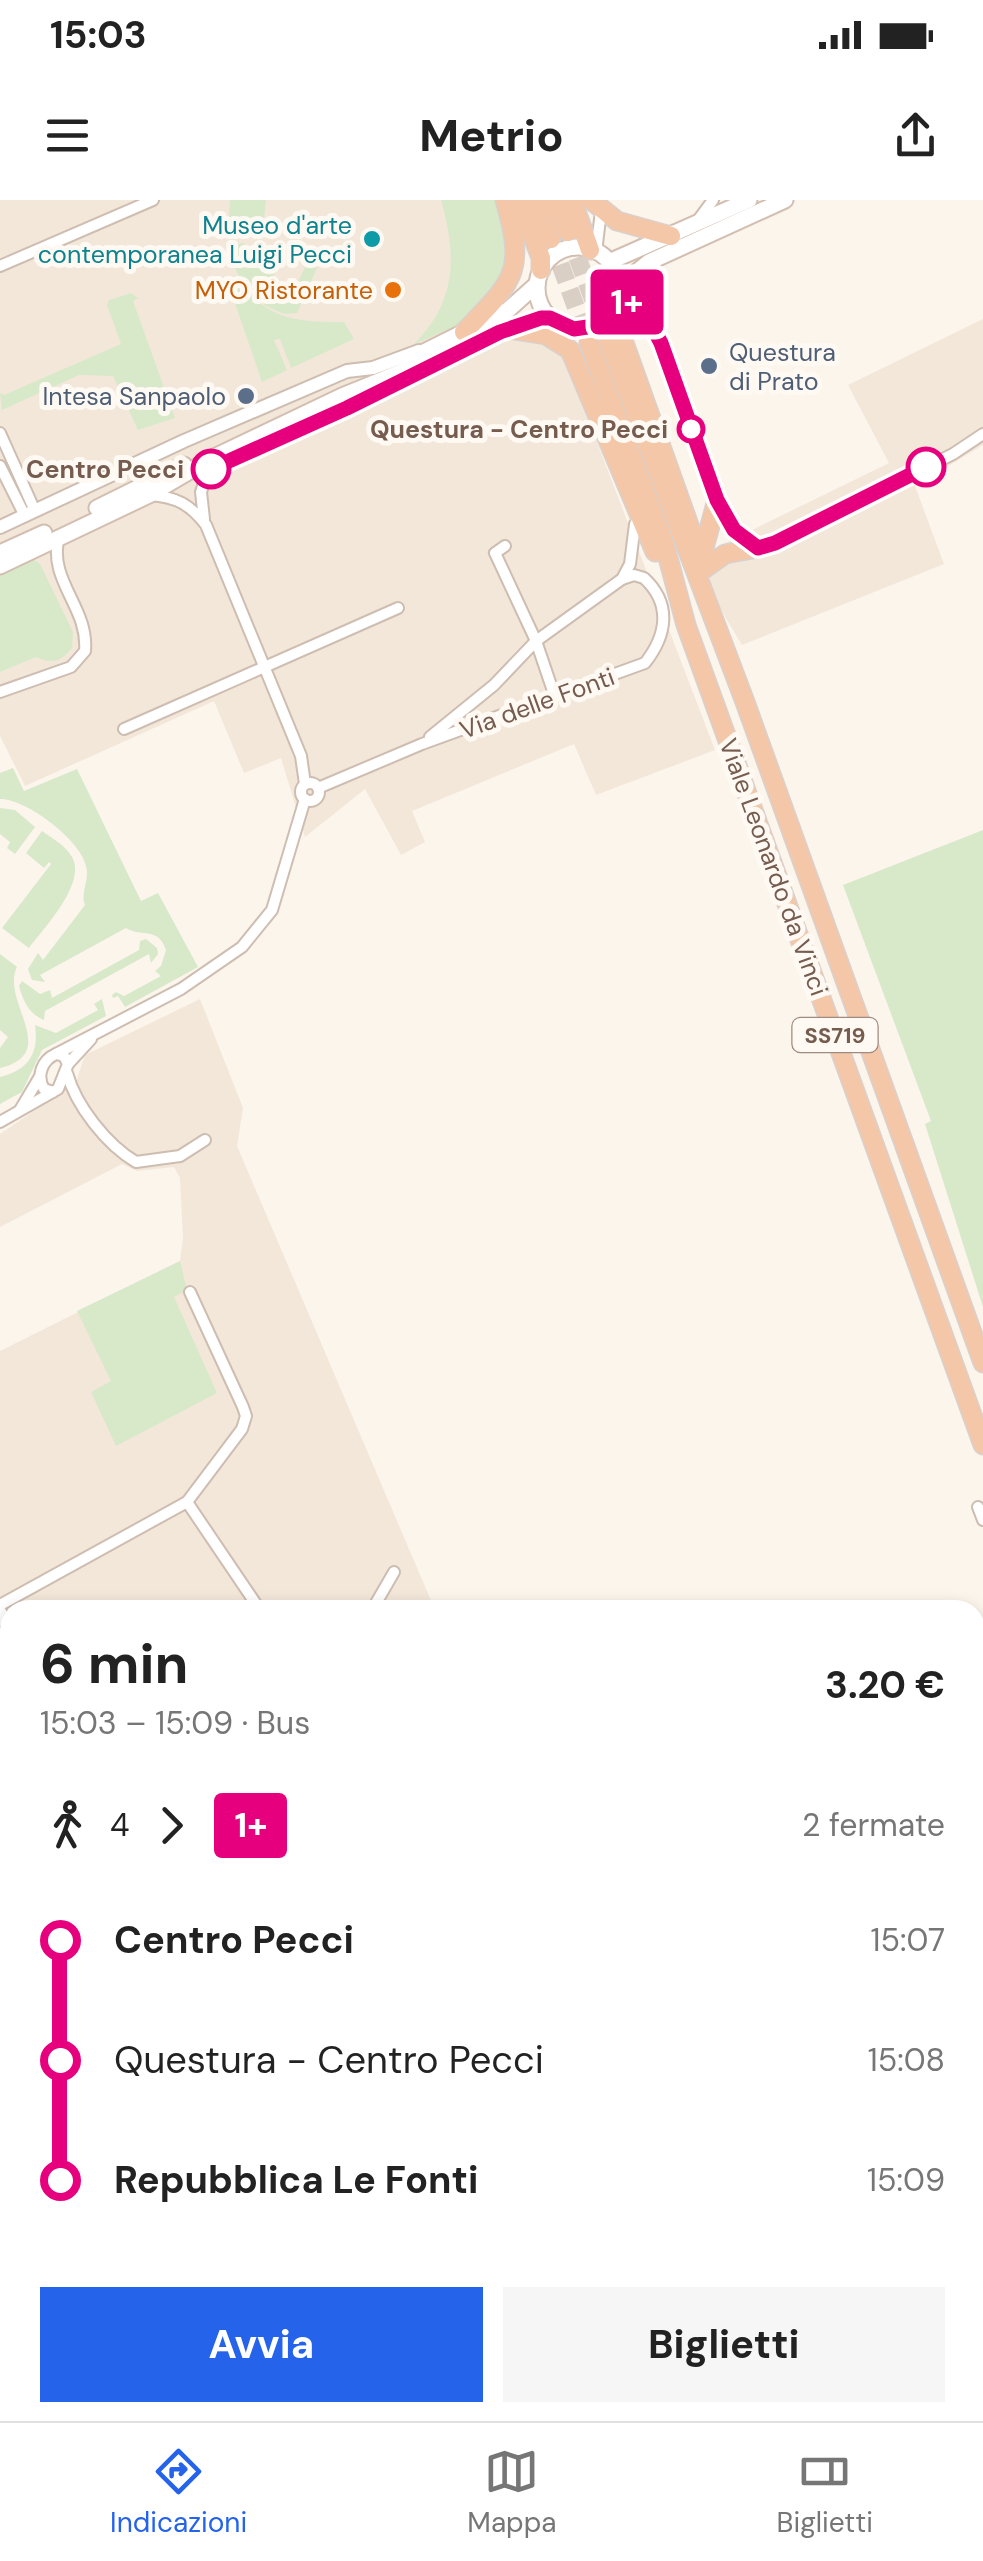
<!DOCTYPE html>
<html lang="it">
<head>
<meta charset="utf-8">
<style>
  :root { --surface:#fff; --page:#f6f6f6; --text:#222; --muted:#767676; --line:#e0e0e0; --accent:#2563eb }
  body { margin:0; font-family:"DM Sans",sans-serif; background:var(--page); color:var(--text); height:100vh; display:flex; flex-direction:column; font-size:38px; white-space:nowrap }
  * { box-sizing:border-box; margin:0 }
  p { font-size:32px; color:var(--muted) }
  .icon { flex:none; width:55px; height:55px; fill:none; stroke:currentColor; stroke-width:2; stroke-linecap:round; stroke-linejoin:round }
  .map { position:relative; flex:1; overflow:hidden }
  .panel { position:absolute; left:0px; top:1400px; width:985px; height:822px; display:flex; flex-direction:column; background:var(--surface); border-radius:30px 30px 0 0; box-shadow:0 5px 15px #0003 }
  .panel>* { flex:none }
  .badge { padding:0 20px; border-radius:8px; font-size:35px; line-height:65px }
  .map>.badge { position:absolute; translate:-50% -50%; box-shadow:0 0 0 5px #fff }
  .legs { display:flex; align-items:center; gap:15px; height:110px; padding:0 40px; font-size:32px }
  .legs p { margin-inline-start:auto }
  .headline { display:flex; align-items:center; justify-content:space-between; height:170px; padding:0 40px }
  h1 { font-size:55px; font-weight:700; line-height:75px }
  .action { display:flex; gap:20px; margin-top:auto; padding:20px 40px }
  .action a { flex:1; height:115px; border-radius:0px; background:var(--accent); color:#fff; font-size:40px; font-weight:700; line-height:115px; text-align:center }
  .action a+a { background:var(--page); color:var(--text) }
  ul { padding:0 40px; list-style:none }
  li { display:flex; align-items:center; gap:35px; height:120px; font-size:38px }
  li i { display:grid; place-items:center; width:15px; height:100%; margin:0 12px; background:currentColor }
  li i::after { content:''; width:25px; height:25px; margin:-12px; border:8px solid; border-radius:50%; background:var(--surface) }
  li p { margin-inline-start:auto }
  li:first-child i { background:linear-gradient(#0000 50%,currentColor 0) }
  li:last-child i { background:linear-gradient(currentColor 50%,#0000 0) }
  .status { display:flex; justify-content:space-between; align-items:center; height:70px; padding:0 50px; background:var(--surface); direction:ltr }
  .status svg { height:28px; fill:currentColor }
  header { display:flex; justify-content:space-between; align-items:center; height:130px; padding:0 40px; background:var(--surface); font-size:45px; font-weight:700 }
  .dock { display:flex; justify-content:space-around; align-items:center; height:140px; border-top:2px solid var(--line); background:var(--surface); font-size:28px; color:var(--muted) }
  .dock a { display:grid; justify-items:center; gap:5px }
  .dock .current { color:var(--accent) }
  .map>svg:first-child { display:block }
  .residential { fill:#f3e7da }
  .industrial { fill:#eee8e4 }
  .green { fill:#d8e9ca }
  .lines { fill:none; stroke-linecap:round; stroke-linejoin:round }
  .trunk-tunnel { stroke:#dacfc5; stroke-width:18; stroke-dasharray:18 9; stroke-linecap:butt }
  .minor-casing { stroke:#cebdb1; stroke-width:14 }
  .tertiary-casing { stroke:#cebdb1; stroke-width:16 }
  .secondary-casing { stroke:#d3bfb1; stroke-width:19 }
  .trunk-casing { stroke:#d9d1ce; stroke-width:21 }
  .minor { stroke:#fff; stroke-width:10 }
  .tertiary { stroke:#fff; stroke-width:12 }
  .secondary { stroke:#fff; stroke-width:15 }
  .trunk { stroke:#f3c7a8; stroke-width:18 }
  .line-1-casing { stroke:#fff; stroke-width:22 }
  .line-1 { stroke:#e6007e; stroke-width:15 }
  .culture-dot { fill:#0f9aa8; stroke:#fef9f2; stroke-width:4 }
  .food-dot { fill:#e8710a; stroke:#fef9f2; stroke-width:4 }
  .service-dot { fill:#5c6f8a; stroke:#fef9f2; stroke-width:4 }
  .stop-1-dot { fill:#fff; stroke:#e6007e; stroke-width:5 }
  .labels { text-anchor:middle; stroke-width:10; stroke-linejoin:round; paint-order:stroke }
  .shield { fill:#fef9f2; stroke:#9f8b80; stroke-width:2.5 }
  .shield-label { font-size:22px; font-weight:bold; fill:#765c4f }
  .culture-label { font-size:25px; fill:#0d838f; stroke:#fef9f2; text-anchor:end }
  .food-label { font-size:25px; fill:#c56008; stroke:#fef9f2; text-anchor:end }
  .service-label { font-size:25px; fill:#4e5e75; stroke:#fef9f2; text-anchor:start }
  .stop-label { font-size:25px; font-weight:bold; fill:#765c4f; stroke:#fef9f2; text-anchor:end }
  .street-label { font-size:25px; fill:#765c4f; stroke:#fef9f2 }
</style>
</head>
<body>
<div class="status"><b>15:03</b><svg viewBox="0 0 49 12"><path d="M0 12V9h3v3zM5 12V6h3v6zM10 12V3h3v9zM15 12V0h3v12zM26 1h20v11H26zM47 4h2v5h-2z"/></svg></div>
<header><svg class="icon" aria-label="menu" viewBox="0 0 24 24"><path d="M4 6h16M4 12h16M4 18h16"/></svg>Metrio<svg class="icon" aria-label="share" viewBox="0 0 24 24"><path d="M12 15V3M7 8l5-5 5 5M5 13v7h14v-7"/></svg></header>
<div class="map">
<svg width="983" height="2221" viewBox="0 0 983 2221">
  <rect width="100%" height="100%" fill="#fcf5ec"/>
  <g class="residential">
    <path d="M0 0H492L498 82 509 129 542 141 564 156 715 550 596 595 574 544 412 611 425 642 401 655 365 589 305 637 281 558 244 573 214 501 25 586 0 536Z"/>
    <path d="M983 119V245L915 286 944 364 742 445 712 395 707 352 889 263 848 185Z"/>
    <path d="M200 799 243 908 237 946 435 1410H10V2212L92 2213 95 2221H0V1151L180 1061 183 1038 180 978 174 967 137 971 122 964 0 1027V934L76 882 85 855Z"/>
    <path d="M975 1633 983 1651V2221H616L629 2212H975V1933L979 1931 975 1919Z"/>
  </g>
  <path class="industrial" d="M92 2213H629L616 2221H95Z"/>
  <g class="green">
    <path d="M230 0H266L264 20 240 26 238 32 228 33Z"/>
    <path d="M441 0H499L510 71 473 118 413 145C457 102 457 56 441 0Z"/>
    <path d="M242 43 270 57 281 58 262 103C244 88 234 70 227 48Z"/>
    <path d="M307 63 317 68 297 113 284 114 264 105 270 92 282 96 290 79 298 82Z"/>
    <path d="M235 76C266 119 293 122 344 122L354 139 291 168 280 139 274 140 287 170 262 182 227 80Z"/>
    <path d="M131 93 138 98 133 101 175 218 138 230 113 176 79 175 2 210 0 193 4 195 121 144 107 105 109 100Z"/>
    <path d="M34 360 40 364 73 432 72 448C61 462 52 464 36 457L0 472V374Z"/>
    <path d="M13 568 24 591 77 569 141 701 158 693 198 767 125 807 118 796 113 798 112 795 116 792 124 796 161 776 155 771 161 766 166 750C158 726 142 738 126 728L40 775 45 782 32 780 28 769 38 753 43 760 85 705C80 692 90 680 86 666 80 639 26 599 0 599V573Z"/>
    <path d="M0 608 15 610 35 627 15 654 7 648 10 642 0 634Z"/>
    <path d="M983 630V1107L925 924 931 921 843 685Z"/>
    <path d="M42 631C52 638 66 646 72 657 87 683 44 728 29 748L2 728 51 664 49 662 44 668 26 653Z"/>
    <path d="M146 739 157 748 158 754 151 763 149 754 45 811 44 820C29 814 23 801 19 786L22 781 40 794 50 790 52 798 139 750 140 741Z"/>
    <path d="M0 754 17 767C0 801 62 853 0 868V848L8 837 0 830Z"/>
    <path d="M102 799 106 816 42 850 22 892 0 904V877C29 870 39 853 35 825L56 833 98 810 94 804Z"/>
    <path d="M180 1061 187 1090 174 1097 217 1193 116 1246 91 1192 111 1181 77 1111Z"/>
  </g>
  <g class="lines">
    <g class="trunk-tunnel">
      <path d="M568 32 607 137"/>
      <path d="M551 39 589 143"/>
    </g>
    <defs>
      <g id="minor">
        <path d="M699 19 713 0"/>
        <path d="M596 52 601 11"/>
        <path d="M0 66 153 0"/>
        <path d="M618 94 647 115 661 143 717 300 734 330 758 348 775 343 953 254 983 234"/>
        <path d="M0 233 35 311"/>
        <path d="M0 266 25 316"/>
        <path d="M150 295C176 297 190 304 206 325L301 556 305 584"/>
        <path d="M204 319 201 292 212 259"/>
        <path d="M505 346 495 353 536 441 555 497"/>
        <path d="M0 492 71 467 85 451C89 407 47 381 59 336"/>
        <path d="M124 529 398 408"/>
        <path d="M430 537 494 485 536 441 622 379 630 364 635 324 642 318"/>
        <circle cx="310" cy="592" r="9"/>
        <path d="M318 588 422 544 645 463C667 435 672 404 644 378L634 375 622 379"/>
        <path d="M56 854 181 789 242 747 272 710 305 599"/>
        <path d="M68 864 91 839"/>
        <path d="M67 873C76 906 107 945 136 962L180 956 205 940"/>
        <path d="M20 910 39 878"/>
        <path d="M0 922 58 889 68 864 64 856 56 854C42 860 36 876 44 889L53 892"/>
        <path d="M187 1302 260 1410"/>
        <path d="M978 1307 983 1320"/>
        <path d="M0 1405 187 1302 242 1229 246 1216 243 1207 190 1092"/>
        <path d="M372 1410 394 1372"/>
        <path d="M0 1620 10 1614"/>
        <path d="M975 1710 983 1727"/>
        <path d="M0 1990 10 2030"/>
        <path d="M0 2099 10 2094"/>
        <path d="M975 2171 983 2192"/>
        <path d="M80 2212 83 2221"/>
        <path d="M704 2212 708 2221"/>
        <path d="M848 2212 851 2221"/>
        <path d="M285 2221 301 2212"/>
      </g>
      <g id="tertiary">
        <path d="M0 327 184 241 347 171 373 168 419 151"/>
        <path d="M0 1412 10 1430"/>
        <path d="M975 2014 983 2010"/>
        <path d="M411 2212 416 2221"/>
        <path d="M639 2221 652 2212"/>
        <path d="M980 2221 983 2219"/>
      </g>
      <g id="secondary">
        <circle cx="578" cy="88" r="41"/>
        <path d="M609 62 749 0"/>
        <path d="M619 86 649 62 785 0"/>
        <path d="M412 158 508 110 537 84"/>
        <path d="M97 308 184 265"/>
        <path d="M0 353 44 333"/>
        <path d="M0 366 149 295 212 258 342 196 500 132 550 118"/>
      </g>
      <g id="trunk">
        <path d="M519 0 541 58V70"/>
        <path d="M537 0 551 39"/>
        <path d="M556 0 568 32"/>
        <path d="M572 0 590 50"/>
        <path d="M591 0 617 21 671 36"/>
        <path d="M616 102 618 126 695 342"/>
        <path d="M509 129 546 135 570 150 655 352"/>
        <path d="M464 132C514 80 526 73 505 0"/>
        <path d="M607 137 745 502 983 1163"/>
        <path d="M589 143 663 339 686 425 983 1245"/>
        <path d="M701 359 717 300"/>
        <path d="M704 369 725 354 758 348"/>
      </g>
    </defs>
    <use href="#minor" class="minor-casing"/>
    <use href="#tertiary" class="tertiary-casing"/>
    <use href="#secondary" class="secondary-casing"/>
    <use href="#trunk" class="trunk-casing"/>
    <use href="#minor" class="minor"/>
    <use href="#tertiary" class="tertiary"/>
    <use href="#secondary" class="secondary"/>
    <use href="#trunk" class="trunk"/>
  </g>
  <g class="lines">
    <defs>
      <path id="line-1" d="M211 269 347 208 500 132 541 118H550L574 129 594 126 611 111 618 94 646 115 661 143 717 300 734 330 758 348 775 343 926 267"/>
    </defs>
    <use href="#line-1" class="line-1-casing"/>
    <use href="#line-1" class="line-1"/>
  </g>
  <circle class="culture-dot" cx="372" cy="39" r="10"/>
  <circle class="food-dot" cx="393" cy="90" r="10"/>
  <g class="service-dot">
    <circle cx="709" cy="166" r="10"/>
    <circle cx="246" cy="196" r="10"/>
  </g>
  <g class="stop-1-dot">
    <circle cx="691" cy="229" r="12"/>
    <circle cx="926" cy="267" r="18"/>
    <circle cx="211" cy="269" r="18"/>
  </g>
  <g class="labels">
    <rect class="shield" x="792.5" y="818" width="85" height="34" rx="8"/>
    <g class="shield-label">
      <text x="835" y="843">SS719</text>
    </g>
    <g class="culture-label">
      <text x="352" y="34">Museo d'arte<tspan x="352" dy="29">contemporanea Luigi Pecci</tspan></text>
    </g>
    <g class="food-label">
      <text x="373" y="99">MYO Ristorante</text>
    </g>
    <g class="service-label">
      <text x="729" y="161">Questura<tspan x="729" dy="29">di Prato</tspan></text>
      <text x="226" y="205" text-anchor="end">Intesa Sanpaolo</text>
    </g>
    <g class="stop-label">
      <text x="668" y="238">Questura - Centro Pecci</text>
      <text x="184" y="278">Centro Pecci</text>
    </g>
    <g class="street-label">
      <text transform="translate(537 503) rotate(-20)" y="9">Via delle Fonti</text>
      <text transform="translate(774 667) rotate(70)" y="9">Viale Leonardo da Vinci</text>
    </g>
  </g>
</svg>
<b class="badge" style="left:627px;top:102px;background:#e6007e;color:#fff">1+</b>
<section class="panel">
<div class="headline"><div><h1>6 min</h1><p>15:03 – 15:09 · Bus</p></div><b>3.20 €</b></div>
<div class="legs"><svg class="icon" aria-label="walk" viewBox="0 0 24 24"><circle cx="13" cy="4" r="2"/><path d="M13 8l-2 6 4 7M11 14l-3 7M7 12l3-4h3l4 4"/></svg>4<svg class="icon" aria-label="forward" viewBox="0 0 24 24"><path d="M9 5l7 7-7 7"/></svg><b class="badge" style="background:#e6007e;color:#fff">1+</b><p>2 fermate</p></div>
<ul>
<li><i style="color:#e6007e"></i><b>Centro Pecci</b><p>15:07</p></li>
<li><i style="color:#e6007e"></i><span>Questura - Centro Pecci</span><p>15:08</p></li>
<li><i style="color:#e6007e"></i><b>Repubblica Le Fonti</b><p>15:09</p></li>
</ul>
<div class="action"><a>Avvia</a><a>Biglietti</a></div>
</section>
</div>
<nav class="dock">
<a class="current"><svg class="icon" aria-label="directions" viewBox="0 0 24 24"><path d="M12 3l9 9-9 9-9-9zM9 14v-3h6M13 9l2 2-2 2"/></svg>Indicazioni</a>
<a><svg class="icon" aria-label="map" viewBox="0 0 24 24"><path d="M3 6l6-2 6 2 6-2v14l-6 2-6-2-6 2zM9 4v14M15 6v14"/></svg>Mappa</a>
<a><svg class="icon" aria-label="tickets" viewBox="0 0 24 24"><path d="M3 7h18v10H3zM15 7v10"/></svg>Biglietti</a>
</nav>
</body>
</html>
